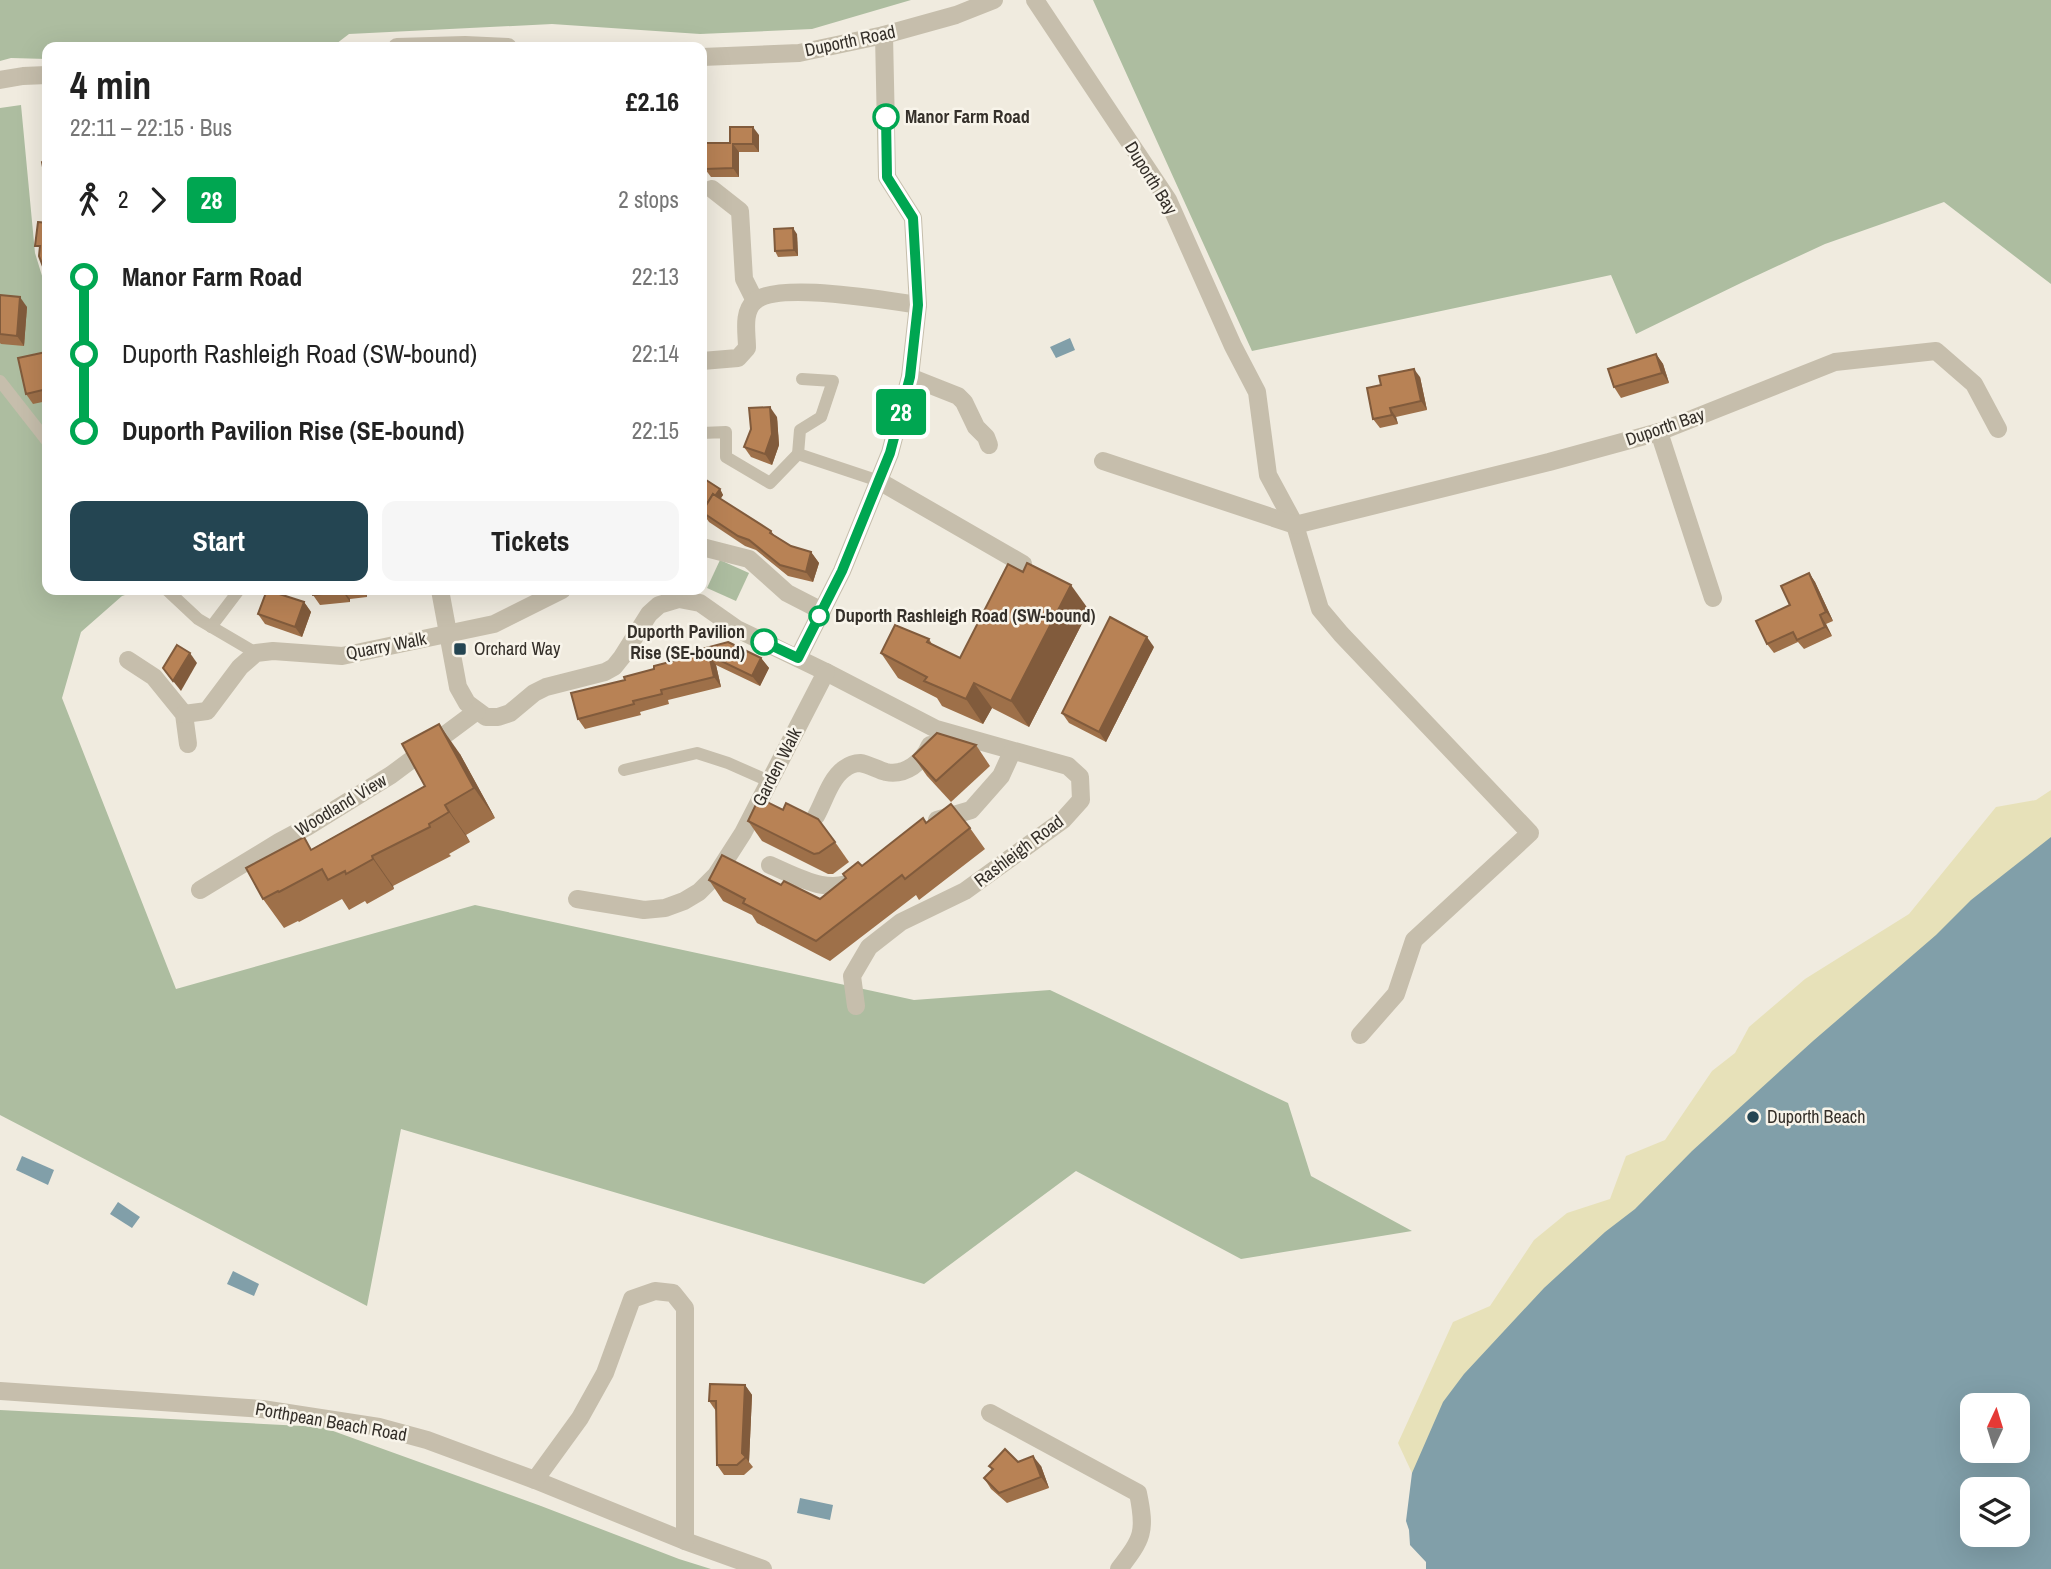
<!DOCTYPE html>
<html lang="en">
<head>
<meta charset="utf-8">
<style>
  :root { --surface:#fff; --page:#f6f6f6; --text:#222; --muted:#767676; --accent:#244552 }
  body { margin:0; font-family:"Archivo Narrow",sans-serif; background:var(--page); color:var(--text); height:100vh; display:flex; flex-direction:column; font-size:26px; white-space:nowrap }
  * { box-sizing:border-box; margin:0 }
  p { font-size:23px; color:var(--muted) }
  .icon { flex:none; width:38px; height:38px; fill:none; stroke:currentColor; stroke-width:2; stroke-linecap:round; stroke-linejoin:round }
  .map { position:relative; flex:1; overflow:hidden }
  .panel { position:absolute; left:42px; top:42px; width:665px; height:553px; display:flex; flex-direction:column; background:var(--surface); border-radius:14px; box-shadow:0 7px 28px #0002 }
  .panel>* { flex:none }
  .badge { padding:0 14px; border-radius:5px; font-size:24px; line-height:46px }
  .needle { width:46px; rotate:4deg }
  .buttons { position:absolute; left:1960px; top:1393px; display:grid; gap:14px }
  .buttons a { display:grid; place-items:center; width:70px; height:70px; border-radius:14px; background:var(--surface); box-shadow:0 7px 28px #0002; font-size:35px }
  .map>.badge { position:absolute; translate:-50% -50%; box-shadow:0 0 0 4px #fff }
  .legs { display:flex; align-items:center; gap:10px; height:77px; padding:0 28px; font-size:23px }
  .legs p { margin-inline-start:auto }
  .head { display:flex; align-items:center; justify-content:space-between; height:119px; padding:0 28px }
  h1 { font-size:38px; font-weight:800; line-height:52px }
  .button { display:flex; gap:14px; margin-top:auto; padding:14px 28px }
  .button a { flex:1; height:80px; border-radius:14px; background:var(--accent); color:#fff; font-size:28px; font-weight:800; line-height:80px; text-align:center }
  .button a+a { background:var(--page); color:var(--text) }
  ul { padding:0 28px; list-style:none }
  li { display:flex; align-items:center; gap:24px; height:77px; font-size:26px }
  li i { display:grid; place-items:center; width:10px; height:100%; margin:0 9px; background:currentColor }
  li i::after { content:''; width:18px; height:18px; margin:-9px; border:5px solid; border-radius:50%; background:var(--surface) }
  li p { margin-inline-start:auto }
  li:first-child i { background:linear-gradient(#0000 50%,currentColor 0) }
  li:last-child i { background:linear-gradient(currentColor 50%,#0000 0) }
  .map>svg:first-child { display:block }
  .green { fill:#adbda0 }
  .sand { fill:#e7e1b9 }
  .water { fill:#819fa9; fill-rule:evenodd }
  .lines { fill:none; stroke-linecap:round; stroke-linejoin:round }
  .service { stroke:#c6beac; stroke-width:12 }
  .minor { stroke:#c6beac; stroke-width:18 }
  .tertiary { stroke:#c6beac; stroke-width:18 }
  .wall { fill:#9e7049 }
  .shaded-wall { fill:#815b3c }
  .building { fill:#b88255; stroke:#815b3c; stroke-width:2 }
  .line-1-casing { stroke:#fff; stroke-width:16 }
  .line-1 { stroke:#00a651; stroke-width:10 }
  .stop-1-dot { fill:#fff; stroke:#00a651; stroke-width:3.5 }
  .poi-dot { fill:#244552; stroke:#f8f4ea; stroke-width:2.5 }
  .labels { text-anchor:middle; stroke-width:5; stroke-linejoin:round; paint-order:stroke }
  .street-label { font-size:18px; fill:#35302a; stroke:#f8f4ea }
  .stop-label { font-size:18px; font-weight:bold; fill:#35302a; stroke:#f8f4ea; text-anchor:start }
  .poi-label { font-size:18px; fill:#35302a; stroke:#f8f4ea; text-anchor:start }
</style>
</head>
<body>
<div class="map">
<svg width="2051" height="1569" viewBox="0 0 2051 1569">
  <rect width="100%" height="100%" fill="#f0ebdf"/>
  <g class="green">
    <path d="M0 0H911L812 29 700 34 552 24 349 34 332 47H47V59L11 58 0 61Z"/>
    <path d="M1093 0H2051V284L1944 202 1825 244 1743 282 1636 334 1611 275 1252 351Z"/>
    <path d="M21 105 35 253 47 292V590H140L122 596 81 632 62 698 176 989 475 905 914 1000 1050 990 1288 1103 1311 1176 1412 1231 1241 1259 1076 1171 924 1284 401 1129 367 1306 0 1115V108Z"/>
    <path d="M720 560 749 573 736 601 707 588Z"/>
    <path d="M0 1410 322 1427 541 1506 679 1559 711 1569H0Z"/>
  </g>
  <path class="sand" d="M2051 790V930L1442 1480 1412 1473 1398 1443 1453 1322 1490 1306 1534 1240 1567 1213 1610 1199 1626 1156 1665 1140 1712 1071 1735 1053 1749 1027 1805 979 1909 914 1996 807 2036 800Z"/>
  <g class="water">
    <path d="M1070 338 1075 350 1056 358 1050 347Z"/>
    <path d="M2051 837V1569H1426V1562L1410 1545 1409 1530 1406 1521 1412 1473 1443 1402 1464 1374 1544 1288 1605 1232 1635 1209 1692 1151 1813 1041 1936 935 1971 900ZM1972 1405H2018V1451H1972ZM1972 1489H2018V1535H1972Z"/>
    <path d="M22 1156 54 1170 48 1185 16 1170Z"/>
    <path d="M118 1202 140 1217 132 1228 110 1214Z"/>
    <path d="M233 1271 259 1284 254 1296 227 1284Z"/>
    <path d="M800 1498 833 1505 830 1520 797 1513Z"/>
  </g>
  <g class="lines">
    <g class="service">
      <path d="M802 379 833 381 821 417 800 430 798 454 879 481"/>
      <path d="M0 381 47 441"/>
      <path d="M702 433 726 432V457L770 483 798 454"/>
      <path d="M167 590 198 619 256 653"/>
      <path d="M211 627 239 590"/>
      <path d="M624 770 697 753 728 763 771 782"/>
    </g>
    <g class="minor">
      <path d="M1035 0 1168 200 1233 346 1257 392 1268 475 1295 525 1320 609 1341 634 1530 833 1414 940 1396 994 1360 1035"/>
      <path d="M712 189 740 211 744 279 755 301"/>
      <path d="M702 361 738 358 747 348C747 333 742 312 755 301 778 282 887 300 918 305"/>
      <path d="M910 377 958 396 964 402 976 427 986 437 989 445"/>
      <path d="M1659 432 1713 598"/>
      <path d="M1103 461 1295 525 1549 462 1659 432 1835 362 1936 351 1974 384 1998 429"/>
      <path d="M879 481 1023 564"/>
      <path d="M702 547 749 559 787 593 822 611"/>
      <path d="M440 590 458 687 467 703 486 717H498L510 713 534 693 546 687 605 672 614 667 622 657 649 614 659 605 679 599 700 603 737 629 826 672 936 729 1068 766 1080 777 1081 800 1063 820 965 891 901 922 869 947 852 976 856 1006"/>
      <path d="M798 658 842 571 890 453 910 377 918 305 913 218 887 177 884 35"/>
      <path d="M128 660 154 677 184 714 188 744"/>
      <path d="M184 714 207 711 240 667 256 653 273 651 342 656 494 624 562 590"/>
      <path d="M816 816C824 802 830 779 844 769 848 766 855 763 860 763 868 764 878 770 886 772 905 776 923 762 930 745"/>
      <path d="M937 820 971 810 1001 776 1012 752"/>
      <path d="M770 865C796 876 832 898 858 878"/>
      <path d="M200 890 279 842 307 827 391 775 477 711"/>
      <path d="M577 899 644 910 665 908 684 901 699 892 716 875 743 833 826 672"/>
      <path d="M0 1391 262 1409 379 1427 427 1440 535 1480 685 1541 763 1569"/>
      <path d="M990 1413 1138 1493C1146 1532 1143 1538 1119 1569"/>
      <path d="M535 1480 580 1418 605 1373 632 1299 655 1291 673 1293 685 1308V1541"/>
    </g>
    <g class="tertiary">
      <path d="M397 47 465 45 508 47"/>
      <path d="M702 57 799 53 884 35 956 15 994 0"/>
      <path d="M0 80 23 76 47 75"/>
    </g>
  </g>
  <g class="wall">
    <path d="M759 135V152H739V177H711L705 169 730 143Z"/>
    <path d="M797 234 798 256 778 257 775 251Z"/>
    <path d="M0 295 27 307 24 346 1 344 0 343Z"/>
    <path d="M47 353V401L33 404 26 394Z"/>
    <path d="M1656 354 1663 364 1669 383 1621 398 1614 387Z"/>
    <path d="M1420 377 1427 410 1396 417 1398 424 1380 428 1373 419Z"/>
    <path d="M777 417 779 445 772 465 751 457 744 447Z"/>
    <path d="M702 481 720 489 723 495 720 499 771 531 774 535 791 546 811 552 819 563 813 582 788 576 756 550 745 546 709 522 702 512 706 506 702 503Z"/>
    <path d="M1809 573 1815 582 1833 621 1826 624 1832 636 1804 649 1798 642 1774 653 1767 644Z"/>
    <path d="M312 590H366L367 597 350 599V602L320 605 313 595Z"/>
    <path d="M304 602 311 612 302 637 265 624 258 614Z"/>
    <path d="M1089 610 1029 727 992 708 983 724 942 706 937 698 898 678 881 653 929 639 932 644 960 658Z"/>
    <path d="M1154 647 1106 742 1069 723 1062 713Z"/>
    <path d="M698 650 761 658 769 668 760 686 716 665 721 687 668 700 669 704 640 712 641 715 585 729 578 719 625 680 654 669 700 654Z"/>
    <path d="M976 745 990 766 951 802 927 776 913 756Z"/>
    <path d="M460 754 495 818 466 835 470 842 449 854 451 856 393 886 394 889 367 904 365 901 349 910 342 899 299 922 298 921 284 928 263 899 312 849 425 786Z"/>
    <path d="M748 821 835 842 849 862 833 874H828L762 841Z"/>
    <path d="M926 823 970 828 985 849 919 900 916 895 830 961 757 923 752 915 723 901 709 880 781 885 820 899 862 866Z"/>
    <path d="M745 1385 752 1395 749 1462 753 1467 744 1475H724L717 1465 716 1411 709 1401Z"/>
    <path d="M1018 1462 1041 1466 1049 1488 1007 1503 991 1489 984 1478 992 1470 989 1466Z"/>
  </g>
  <g class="shaded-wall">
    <path d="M753 127 759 135V152L753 144Z"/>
    <path d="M733 144 739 152V177L733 168Z"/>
    <path d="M793 228 797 234 798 256 794 250Z"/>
    <path d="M20 297 27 307 24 346 17 336Z"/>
    <path d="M1656 354 1663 364 1669 383 1662 373Z"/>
    <path d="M1414 369 1420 377 1427 410 1421 401Z"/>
    <path d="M770 407 777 417 779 445 772 465 765 454Z"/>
    <path d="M1390 408 1396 417 1398 424 1392 415Z"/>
    <path d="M720 489 723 495 713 511 709 506Z"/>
    <path d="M811 552 819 563 813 582 806 572Z"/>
    <path d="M1809 573 1815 582 1833 621 1826 612Z"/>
    <path d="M1071 585 1089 610 1029 727 1011 701Z"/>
    <path d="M343 590 350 599V602L343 592Z"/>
    <path d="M362 590H366L367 597Z"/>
    <path d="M304 602 311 612 302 637 295 627Z"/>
    <path d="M1820 615 1826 624 1832 636 1825 627Z"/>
    <path d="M1147 637 1154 647 1106 742 1099 732Z"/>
    <path d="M190 653 197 663 181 691 173 681Z"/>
    <path d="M709 655 716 665 721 687 714 677Z"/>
    <path d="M761 658 769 668 760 686 752 676Z"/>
    <path d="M974 683 992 708 983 724 966 699Z"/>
    <path d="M439 724 460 754 495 818 474 788Z"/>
    <path d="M445 805 466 835 470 842 449 812Z"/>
    <path d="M372 856 393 886 394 889 373 859Z"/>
    <path d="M745 1385 752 1395 749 1462 742 1453Z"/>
    <path d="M1033 1456 1041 1466 1049 1488 1041 1477Z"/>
  </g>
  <g class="building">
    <path d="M730 127H753V144H733V168L705 169V143H730Z"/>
    <path d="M47 160V177H45L42 162Z"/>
    <path d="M38 222 47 223V277L39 256 40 246H35Z"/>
    <path d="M793 228 794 250 775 251 774 229Z"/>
    <path d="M0 295 20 297 17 336 0 334Z"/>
    <path d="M46 352 47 357V389L26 394 18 358Z"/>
    <path d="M1656 354 1662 373 1614 387 1608 369Z"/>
    <path d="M1414 369 1421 401 1390 408 1392 415 1373 419 1367 388 1381 385 1379 376Z"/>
    <path d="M770 407 772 434 765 454 744 447 751 429 749 408Z"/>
    <path d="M703 478 720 489 715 496 713 494 707 504 702 501V481Z"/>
    <path d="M713 494 771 531 770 533 791 546 811 552 806 572 780 565 749 540 738 536 702 512Z"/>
    <path d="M1027 563 1071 585 1011 701 974 683 966 699 924 681 927 677 881 653 895 625 929 639 927 642 960 658 1008 564 1023 572Z"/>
    <path d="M1809 573 1826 612 1820 615 1825 627 1797 640 1793 632 1767 644 1756 621 1790 605 1781 586Z"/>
    <path d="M267 590 304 602 295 627 258 614Z"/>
    <path d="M312 590H343V592L313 595Z"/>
    <path d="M1110 617 1147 637 1099 732 1062 713Z"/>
    <path d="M728 642 761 658 752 676 709 655 714 677 661 690 662 694 633 701 634 704 578 719 571 693 625 680 624 677 654 669V666L704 653 698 650Z"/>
    <path d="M177 645 190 653 173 681 163 668Z"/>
    <path d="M439 724 474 788 445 805 449 812 429 824 430 827 372 856 373 859 346 874 345 871 328 880 322 869 279 892 278 891 263 899 246 868 304 837 311 850 425 786 402 744Z"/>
    <path d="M937 733 976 745 936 781 913 756Z"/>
    <path d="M759 798 783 810 786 803 818 819 835 842 819 853 814 854 748 821Z"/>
    <path d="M951 804 970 828 905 879 902 875 816 941 743 903 745 899 709 880 722 855 781 885 784 881 820 899 846 878 843 874 858 862 862 866 923 818 926 823Z"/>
    <path d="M710 1384 745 1385 742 1453 746 1457 737 1465H717L716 1401H709Z"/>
    <path d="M1005 1449 1018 1462 1033 1456 1041 1477 999 1493 984 1478 993 1469 989 1466Z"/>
  </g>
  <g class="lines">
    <defs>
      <path id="line-1" d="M764 642 798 658 842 571 890 453 910 377 918 305 913 218 887 177 886 117"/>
    </defs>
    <use href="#line-1" class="line-1-casing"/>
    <use href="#line-1" class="line-1"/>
  </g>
  <g class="stop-1-dot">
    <circle cx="886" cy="117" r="12"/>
    <circle cx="819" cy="616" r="9"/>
    <circle cx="764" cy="642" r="12"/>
  </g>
  <g class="poi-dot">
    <rect x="453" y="642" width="14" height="14" rx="3.5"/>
    <circle cx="1753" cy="1117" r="7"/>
  </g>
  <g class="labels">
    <g class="street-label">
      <text transform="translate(850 41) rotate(-12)" y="6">Duporth Road</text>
      <text transform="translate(1151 178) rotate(58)" y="6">Duporth Bay</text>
      <text transform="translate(1665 427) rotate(-19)" y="6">Duporth Bay</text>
      <text transform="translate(386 646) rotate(-11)" y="6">Quarry Walk</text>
      <text transform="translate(777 767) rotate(-63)" y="6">Garden Walk</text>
      <text transform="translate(341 805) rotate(-31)" y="6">Woodland View</text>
      <text transform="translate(1019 851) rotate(-37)" y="6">Rashleigh Road</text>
      <text transform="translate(331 1422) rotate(10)" y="6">Porthpean Beach Road</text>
    </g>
    <g class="stop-label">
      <text x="905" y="123">Manor Farm Road</text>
      <text x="835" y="622">Duporth Rashleigh Road (SW-bound)</text>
      <text x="745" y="638" text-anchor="end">Duporth Pavilion<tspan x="745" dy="21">Rise (SE-bound)</tspan></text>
    </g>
    <g class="poi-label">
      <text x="474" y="655">Orchard Way</text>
      <text x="1767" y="1123">Duporth Beach</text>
    </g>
  </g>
</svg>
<div class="buttons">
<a><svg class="needle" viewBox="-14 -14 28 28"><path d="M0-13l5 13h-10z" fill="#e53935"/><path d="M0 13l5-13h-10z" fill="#767676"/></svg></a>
<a><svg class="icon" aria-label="layers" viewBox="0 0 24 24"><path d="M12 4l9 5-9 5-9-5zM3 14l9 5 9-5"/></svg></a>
</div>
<b class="badge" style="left:901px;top:412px;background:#00a651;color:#fff">28</b>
<section class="panel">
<div class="head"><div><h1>4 min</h1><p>22:11 – 22:15 · Bus</p></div><b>£2.16</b></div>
<div class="legs"><svg class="icon" aria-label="walk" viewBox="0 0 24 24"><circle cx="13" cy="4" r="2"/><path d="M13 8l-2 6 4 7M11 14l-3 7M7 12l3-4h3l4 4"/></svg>2<svg class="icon" aria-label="forward" viewBox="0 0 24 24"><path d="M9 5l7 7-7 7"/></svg><b class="badge" style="background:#00a651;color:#fff">28</b><p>2 stops</p></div>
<ul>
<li><i style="color:#00a651"></i><b>Manor Farm Road</b><p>22:13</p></li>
<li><i style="color:#00a651"></i><span>Duporth Rashleigh Road (SW-bound)</span><p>22:14</p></li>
<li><i style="color:#00a651"></i><b>Duporth Pavilion Rise (SE-bound)</b><p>22:15</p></li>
</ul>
<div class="button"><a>Start</a><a>Tickets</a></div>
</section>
</div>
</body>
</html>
